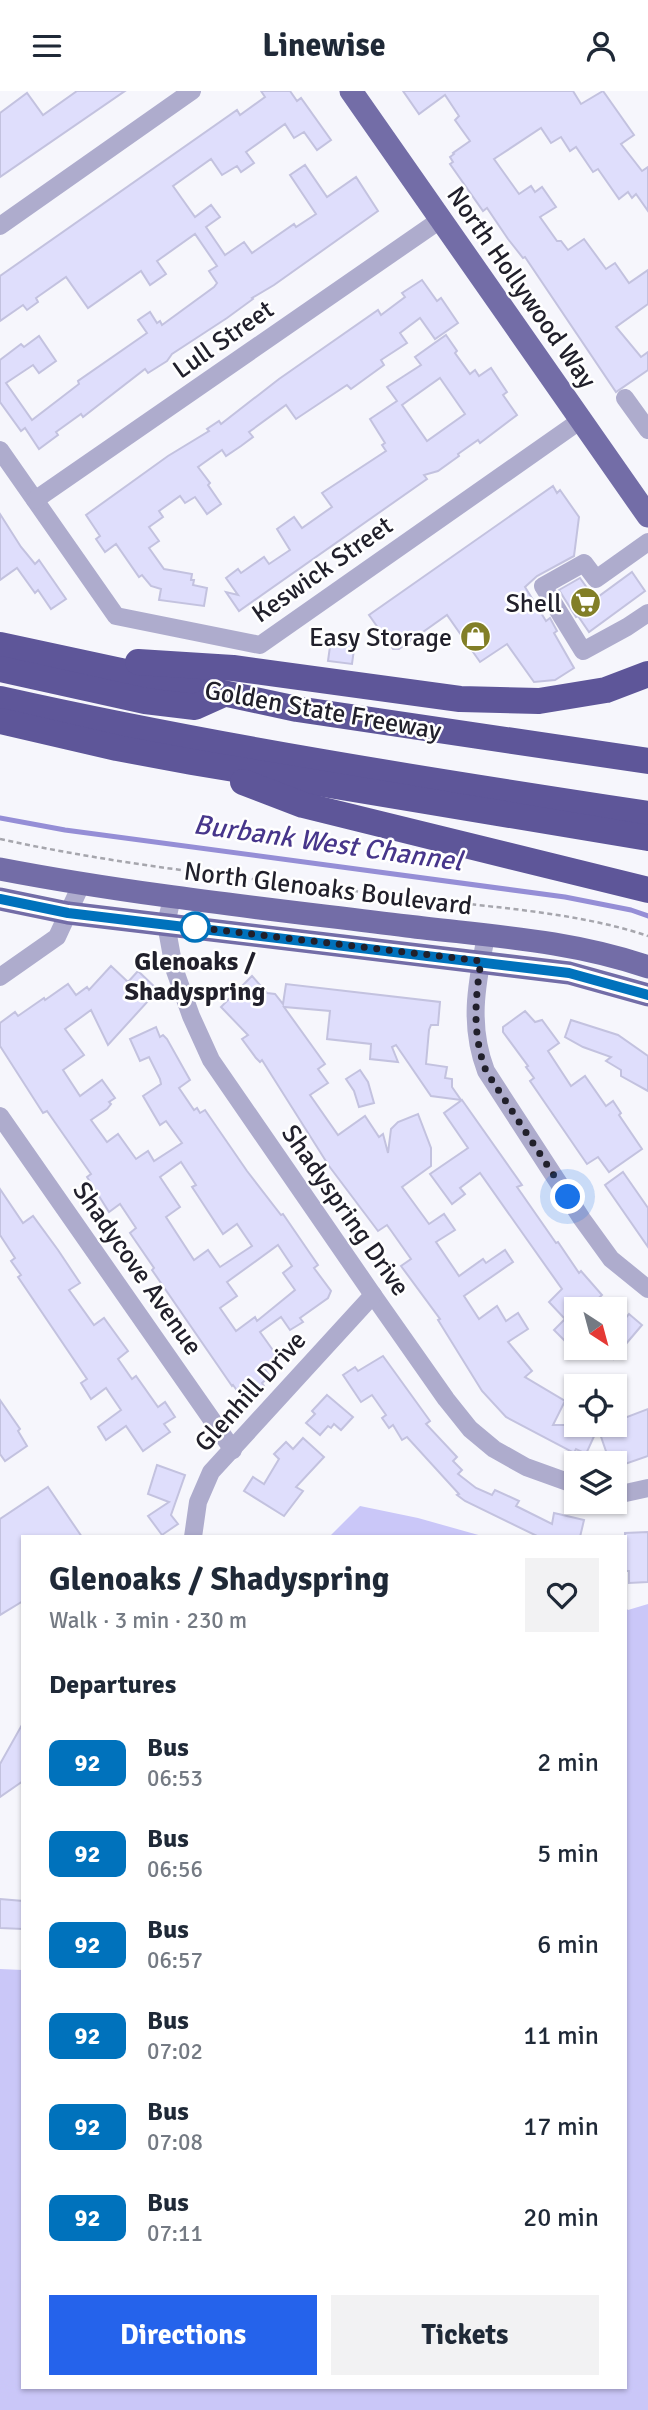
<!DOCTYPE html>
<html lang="en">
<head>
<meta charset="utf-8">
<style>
  :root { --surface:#fff; --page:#f2f2f3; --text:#1f2937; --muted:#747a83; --accent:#2563eb }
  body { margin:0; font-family:Signika,sans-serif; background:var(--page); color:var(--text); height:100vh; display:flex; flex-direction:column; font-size:26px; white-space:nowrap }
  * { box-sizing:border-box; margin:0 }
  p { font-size:23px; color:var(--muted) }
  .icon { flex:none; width:38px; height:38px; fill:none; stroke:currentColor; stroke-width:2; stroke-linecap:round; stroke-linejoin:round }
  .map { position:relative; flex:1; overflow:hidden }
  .side { position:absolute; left:21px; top:1444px; width:606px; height:854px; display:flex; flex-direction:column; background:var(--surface); border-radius:0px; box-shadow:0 2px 5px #0004 }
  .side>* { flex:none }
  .badge { padding:0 14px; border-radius:10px; font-size:24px; line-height:46px }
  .needle { width:46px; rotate:144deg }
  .controls { position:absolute; left:564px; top:1206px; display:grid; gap:14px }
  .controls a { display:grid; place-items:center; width:63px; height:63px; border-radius:0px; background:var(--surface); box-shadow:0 2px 5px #0004; font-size:35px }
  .you { position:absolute; width:35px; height:35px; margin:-18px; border:5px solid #fff; border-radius:50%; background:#1a73e8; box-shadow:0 0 0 10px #1a73e833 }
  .map>.badge { position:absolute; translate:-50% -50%; box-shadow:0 0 0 4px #fff }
  h2 { padding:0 28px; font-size:26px; line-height:63px }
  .round { display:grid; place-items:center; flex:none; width:74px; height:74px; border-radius:0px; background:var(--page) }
  .overview { display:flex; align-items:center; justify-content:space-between; height:119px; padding:0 28px }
  h1 { font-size:33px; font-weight:800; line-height:52px }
  .button { display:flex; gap:14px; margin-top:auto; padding:14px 28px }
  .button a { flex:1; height:80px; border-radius:0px; background:var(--accent); color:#fff; font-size:28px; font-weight:800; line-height:80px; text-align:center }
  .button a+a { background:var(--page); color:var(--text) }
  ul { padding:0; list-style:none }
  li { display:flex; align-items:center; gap:21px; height:91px; padding:0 28px }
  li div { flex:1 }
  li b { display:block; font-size:26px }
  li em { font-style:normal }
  li .badge { min-width:77px; font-weight:700; text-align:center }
  header { display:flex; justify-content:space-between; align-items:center; height:91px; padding:0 28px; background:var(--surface); font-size:32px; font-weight:800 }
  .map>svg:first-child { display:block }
  .green { fill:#cac7f8 }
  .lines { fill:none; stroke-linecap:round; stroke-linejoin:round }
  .stream { stroke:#958ed6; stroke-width:5 }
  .building { fill:#dfdefc; stroke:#c3c2df; stroke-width:2; fill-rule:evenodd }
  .path { stroke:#a6a6ad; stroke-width:2.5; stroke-dasharray:5 3.5; stroke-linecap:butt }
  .minor { stroke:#aeaccd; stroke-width:18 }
  .major { stroke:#736da7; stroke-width:23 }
  .highway { stroke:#5e5699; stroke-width:26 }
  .line-casing { stroke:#fff; stroke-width:16 }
  .line { stroke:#0072bc; stroke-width:10 }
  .walk { stroke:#21202b; stroke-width:7; stroke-dasharray:0 12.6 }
  .stop-dot { fill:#fff; stroke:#0072bc; stroke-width:3.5 }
  .labels { text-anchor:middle; stroke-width:5; stroke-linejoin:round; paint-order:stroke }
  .street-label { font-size:26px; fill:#21202b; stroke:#fff }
  .poi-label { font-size:26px; fill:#21202b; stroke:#fff; text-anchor:end }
  .stop-label { font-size:26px; font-weight:bold; fill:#21202b; stroke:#fff }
  .water-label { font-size:28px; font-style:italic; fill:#47368b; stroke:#fff }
</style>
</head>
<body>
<header><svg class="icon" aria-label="menu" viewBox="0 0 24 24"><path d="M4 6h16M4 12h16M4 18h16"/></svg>Linewise<svg class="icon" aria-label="person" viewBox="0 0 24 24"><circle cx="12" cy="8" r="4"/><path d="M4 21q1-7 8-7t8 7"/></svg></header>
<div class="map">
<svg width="648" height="2319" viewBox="0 0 648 2319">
  <rect width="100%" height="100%" fill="#f6f6fc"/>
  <g class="green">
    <path d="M360 1415 418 1427 482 1445H330Z"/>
    <path d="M648 1513V2319H0V1878L23 1879V2296H625V1516L628 1519Z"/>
  </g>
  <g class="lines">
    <path class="stream" d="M0 727 65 739 565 806 631 819 648 825"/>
  </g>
  <g class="building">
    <path d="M77 0H125L0 86V22L27 2 43 24Z"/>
    <path d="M261 0H290L297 10 301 7 331 49 317 59 304 41 294 47 285 33 246 61 254 72 241 81 237 75 222 84 211 68 173 95 195 126 211 114 220 126 206 136 225 164 244 151 252 162 294 133 296 136 316 123 290 84 305 74 327 106 356 86 378 120 274 194 252 207 253 208 227 227 172 263 167 270 148 282 145 278 83 326 81 323 56 341 58 344 39 358 25 337 21 340 0 311V269L21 253 24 256 39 245 56 270 39 282 33 274 6 292 32 329 79 293 78 290 147 242 138 229 150 221 157 232 160 230 162 234 214 196 217 192 209 180 217 175 195 143 157 170 166 183 150 194 141 180 88 217 66 186 36 207 38 211 27 219 23 214 0 230V185L237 19 240 24 265 6Z"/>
    <path d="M403 0H573L581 13 603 0 634 44 621 53 642 80 648 76V120L636 103 632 107 628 101 619 108 598 78 593 81 576 56 570 60 561 46 551 52 541 37 494 68 519 103 531 95 535 101 542 96 556 116 540 126 557 150H561L568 159 584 148 606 178 615 172 629 192 648 179V213L616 236 641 266 648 261V279L616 301 525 166 523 167 508 148 487 117 483 120 450 73 453 71 450 66 454 63 453 62 470 50 455 29 459 25 445 4 419 23Z"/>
    <path d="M422 189 437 210 441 207 458 232 435 248 420 227 400 242 407 252 381 269 384 274 351 298 347 294 296 328 286 314 249 341 253 346 241 355 226 365 222 359 198 376 210 392 208 394 221 413 207 423 195 406 185 412 180 405 159 420 163 426 149 436 159 450 149 457 164 478 192 483 191 489H194L193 494 207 497 204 515 159 509 161 498 151 495 142 484 139 486 116 453 105 461 96 448 100 445 86 424 168 365 209 340 207 338 219 330 221 333 279 288 378 219 381 224 405 206 402 202Z"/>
    <path d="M446 244 457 260 455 262 470 283 475 279 479 285 491 277 507 301 503 304 517 324 480 352 478 349 458 363 459 365 438 380 424 384 427 388 239 520 226 501 238 504 226 487 238 478 241 482 264 466 269 473 290 459 277 438 294 426 302 437 332 416 322 402 386 360 382 354 385 352 370 328 397 310 387 296 421 274 415 266ZM440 287 465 323 427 350 402 314Z"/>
    <path d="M553 395 557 402 560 399 579 426 574 465 537 485 525 496 546 530 550 527 557 540 554 542 574 577 555 589 534 591 507 553 480 571 447 524 399 558H393L369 524Z"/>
    <path d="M0 423 21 456 35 473 39 469 66 508 51 518 38 499 35 502 17 477 0 489Z"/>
    <path d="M632 481 645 500 589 541 578 525 576 526 559 499 580 487 595 508Z"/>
    <path d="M331 548 355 551 352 573 328 570Z"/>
    <path d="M111 875 128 891 138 880 158 899 108 954 91 919 65 938 84 964 63 979 80 1005 102 989 115 1007 109 1011 111 1013 107 1018 91 1029 107 1051 118 1043 136 1068 148 1060 154 1070 182 1052 166 1030 160 1034 143 1005 161 993 160 988 149 966 140 970 130 948 156 936 160 946 163 944 167 948 190 989 179 997 194 1019 197 1017 200 1022 205 1019 247 1080 281 1124 283 1123 318 1174 314 1177 331 1200 328 1207 300 1227 303 1231 290 1239 281 1226 260 1241 277 1265 263 1276 270 1285 262 1292 264 1295 244 1309 233 1294 232 1295 152 1179 154 1177 130 1142 136 1137 120 1113 109 1121 87 1086 91 1083 47 1020 43 1022 0 955V932L15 921 18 925 44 907 45 909 68 893 76 904 87 896 89 899ZM181 1071 196 1094 192 1096 223 1143 237 1133 252 1155 220 1176 208 1159 194 1169 166 1126 180 1116 160 1086ZM278 1154 292 1175 283 1182 295 1199 257 1230 255 1226 236 1240 220 1217 237 1205 227 1191Z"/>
    <path d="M252 885 267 902 275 903 283 913 286 893 440 911 438 934H431L429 939 426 973 447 976 445 987 452 988V996L461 1009 431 1005 396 954 392 956 398 971 370 968 371 953 327 948 330 920 284 916 325 973 318 978 328 992 310 1004 338 1044 365 1025 379 1046 383 1043 388 1062 391 1038 398 1031 418 1023 431 1057V1075L402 1096 429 1133 444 1123 455 1139 436 1151 459 1185 483 1168 486 1172 505 1159 513 1171 464 1205 479 1228 497 1215 506 1230 518 1222 528 1238 508 1251 532 1280 525 1286 565 1310 553 1334H580L596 1341 586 1363 576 1358 574 1362 506 1326 482 1300 438 1229 440 1228 401 1175 411 1168 392 1141 387 1134 378 1140 329 1075 262 969 260 971 256 967 242 948 248 944 221 916Z"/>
    <path d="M525 920 535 931 542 929 559 952 548 960 571 995 585 985 606 1015 613 1010 621 1022 619 1024 642 1058 609 1081 598 1066 587 1073 530 990 534 987 526 976 528 975 503 941V936Z"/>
    <path d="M571 929 618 944 648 965V1000L621 985V979L606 970 611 966 583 956 565 946Z"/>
    <path d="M360 979 368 991 374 1012 359 1016 354 1000 346 988Z"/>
    <path d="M462 1009 522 1094 517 1096 556 1152 558 1151 579 1182 581 1180 602 1204 587 1218H576V1261L554 1239 565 1228 549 1211 562 1198 480 1082 460 1097 465 1103 452 1113 430 1083 468 1057 444 1022Z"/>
    <path d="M623 1081 648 1117V1156L605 1094Z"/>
    <path d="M0 1098 23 1132 33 1125 58 1159 80 1192 69 1199 94 1234 104 1227 128 1260 118 1268 132 1288 136 1285 158 1316 165 1311 175 1326 164 1333 170 1341 143 1360 126 1335 106 1349 98 1336 121 1319 106 1297 91 1308 81 1292 87 1288 18 1186 21 1184 11 1170 15 1167 0 1144Z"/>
    <path d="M629 1223 642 1234 614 1267V1227L621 1233Z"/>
    <path d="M383 1265 430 1330 426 1333 457 1366 453 1370 462 1379 458 1383 476 1397 492 1404 495 1399 519 1410 516 1415 552 1433 554 1422 584 1429 580 1446H539L465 1410 457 1404 459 1403 407 1346 402 1349 393 1334 389 1337 382 1327 386 1324 372 1304 361 1311 343 1284 355 1276 358 1280Z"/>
    <path d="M327 1304 353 1326 341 1339 334 1333 331 1337 328 1335 320 1344 306 1332 315 1323 312 1320Z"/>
    <path d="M0 1309 20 1338 18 1340 27 1355 5 1370 0 1363Z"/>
    <path d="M648 1318V1365L625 1373 621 1361 608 1366 598 1337 614 1334V1331Z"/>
    <path d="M303 1347 324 1366 296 1396 303 1400 284 1425 244 1400 253 1386 264 1393 279 1368 274 1363 286 1351 293 1358Z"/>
    <path d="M157 1374 185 1384 171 1424 178 1433 162 1444 148 1425 169 1411 148 1403Z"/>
    <path d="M48 1396 82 1446H23V1510L0 1524V1428Z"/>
    <path d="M648 1441V1491L629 1492V1480H625V1442Z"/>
    <path d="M23 1632V1690L0 1706V1673Z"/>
    <path d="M0 1808 23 1810V1838L0 1837Z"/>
  </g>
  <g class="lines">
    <path class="path" d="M0 748C133 777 271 790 406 806 484 816 574 820 648 845"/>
    <g class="minor">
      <path d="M0 135 192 0"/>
      <path d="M625 307 648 339"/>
      <path d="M0 359 116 525 260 554 581 329"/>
      <path d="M35 409 440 129"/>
      <path d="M648 451 596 488 584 472 543 495 583 560 627 536 648 522"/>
      <path d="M172 807 166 833 174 877 191 925 211 969 373 1204 446 1308 470 1338 494 1358 526 1376 576 1394"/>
      <path d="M486 845C477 892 468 933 486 980L582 1128 611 1168 648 1198"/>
      <path d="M0 886 57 846 81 794"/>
      <path d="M0 1025 233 1359"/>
      <path d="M614 1402 621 1403 648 1397"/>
      <path d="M193 1446 198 1411 211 1381 373 1204"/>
    </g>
    <g class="major">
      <path d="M351 0 648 425"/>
      <path d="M0 778C135 804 271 818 407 835 488 845 570 849 648 876"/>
      <path d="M0 808 68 822 569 882 648 904"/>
    </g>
    <g class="highway">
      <path d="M0 554 297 618 648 670"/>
      <path d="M138 571 233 577 460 608 539 610 606 599 648 583"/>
      <path d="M0 578 145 610 195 616 224 603"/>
      <path d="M0 608C214 656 431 690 648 723"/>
      <path d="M0 630 117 657 192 671 648 747"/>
      <path d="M243 691 303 714 648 799"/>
    </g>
  </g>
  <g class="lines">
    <defs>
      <path id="line" d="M0 808 68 822 569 882 648 904"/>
    </defs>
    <use href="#line" class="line-casing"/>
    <use href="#line" class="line"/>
    <path class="walk" d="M195 836H192L481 870C475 909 472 943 486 980L568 1106"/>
  </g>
  <defs>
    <symbol id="supermarket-disc" viewBox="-11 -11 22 22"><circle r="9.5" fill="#827f27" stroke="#fff"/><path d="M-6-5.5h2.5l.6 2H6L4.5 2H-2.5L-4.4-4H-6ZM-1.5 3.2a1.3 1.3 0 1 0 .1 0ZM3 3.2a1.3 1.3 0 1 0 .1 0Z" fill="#fff"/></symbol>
    <symbol id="shop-disc" viewBox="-11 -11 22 22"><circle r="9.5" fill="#827f27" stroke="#fff"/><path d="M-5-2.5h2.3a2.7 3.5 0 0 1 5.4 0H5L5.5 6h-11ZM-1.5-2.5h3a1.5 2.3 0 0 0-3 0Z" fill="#fff"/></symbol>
  </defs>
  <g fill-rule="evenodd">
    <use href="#supermarket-disc" x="568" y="494" width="35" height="35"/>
    <use href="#shop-disc" x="458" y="528" width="35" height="35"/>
  </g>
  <circle class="stop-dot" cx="195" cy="836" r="14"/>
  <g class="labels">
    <g class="street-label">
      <text transform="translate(522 196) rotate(55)" y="9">North Hollywood Way</text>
      <text transform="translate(223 248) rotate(-35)" y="9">Lull Street</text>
      <text transform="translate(322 478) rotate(-35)" y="9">Keswick Street</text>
      <text transform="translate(323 619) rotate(10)" y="9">Golden State Freeway</text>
      <text transform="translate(328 797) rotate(7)" y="9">North Glenoaks Boulevard</text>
      <text transform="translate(346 1119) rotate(55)" y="9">Shadyspring Drive</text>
      <text transform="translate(138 1177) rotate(55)" y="9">Shadycove Avenue</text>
      <text transform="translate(250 1300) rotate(-48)" y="9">Glenhill Drive</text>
    </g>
    <g class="poi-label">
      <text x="562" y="521">Shell</text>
      <text x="452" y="555">Easy Storage</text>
    </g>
    <g class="stop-label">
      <text x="195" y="879">Glenoaks /<tspan x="195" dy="30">Shadyspring</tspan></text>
    </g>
    <g class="water-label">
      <text transform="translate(328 751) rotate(8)" y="10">Burbank West Channel</text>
    </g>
  </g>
</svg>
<div class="controls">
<a><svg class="needle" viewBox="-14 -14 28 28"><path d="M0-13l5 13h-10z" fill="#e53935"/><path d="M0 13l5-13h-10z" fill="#747a83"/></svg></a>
<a><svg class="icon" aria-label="locate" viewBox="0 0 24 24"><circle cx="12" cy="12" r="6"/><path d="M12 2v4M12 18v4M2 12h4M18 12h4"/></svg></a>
<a><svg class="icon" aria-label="layers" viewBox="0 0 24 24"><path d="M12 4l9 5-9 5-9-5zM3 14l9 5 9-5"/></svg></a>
</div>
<div class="you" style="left:568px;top:1106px"></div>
<section class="side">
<div class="overview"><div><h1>Glenoaks / Shadyspring</h1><p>Walk · 3 min · 230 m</p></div><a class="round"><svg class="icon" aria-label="heart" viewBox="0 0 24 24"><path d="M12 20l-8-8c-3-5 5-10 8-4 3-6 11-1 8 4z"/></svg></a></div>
<h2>Departures</h2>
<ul>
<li><span class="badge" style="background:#0072bc;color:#fff">92</span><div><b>Bus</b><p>06:53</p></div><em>2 min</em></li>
<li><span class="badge" style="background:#0072bc;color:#fff">92</span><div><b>Bus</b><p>06:56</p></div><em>5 min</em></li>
<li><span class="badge" style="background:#0072bc;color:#fff">92</span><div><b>Bus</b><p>06:57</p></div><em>6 min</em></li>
<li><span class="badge" style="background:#0072bc;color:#fff">92</span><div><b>Bus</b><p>07:02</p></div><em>11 min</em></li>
<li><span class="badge" style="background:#0072bc;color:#fff">92</span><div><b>Bus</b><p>07:08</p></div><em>17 min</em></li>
<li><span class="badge" style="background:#0072bc;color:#fff">92</span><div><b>Bus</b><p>07:11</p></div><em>20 min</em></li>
</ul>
<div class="button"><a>Directions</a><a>Tickets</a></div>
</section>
</div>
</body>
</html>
